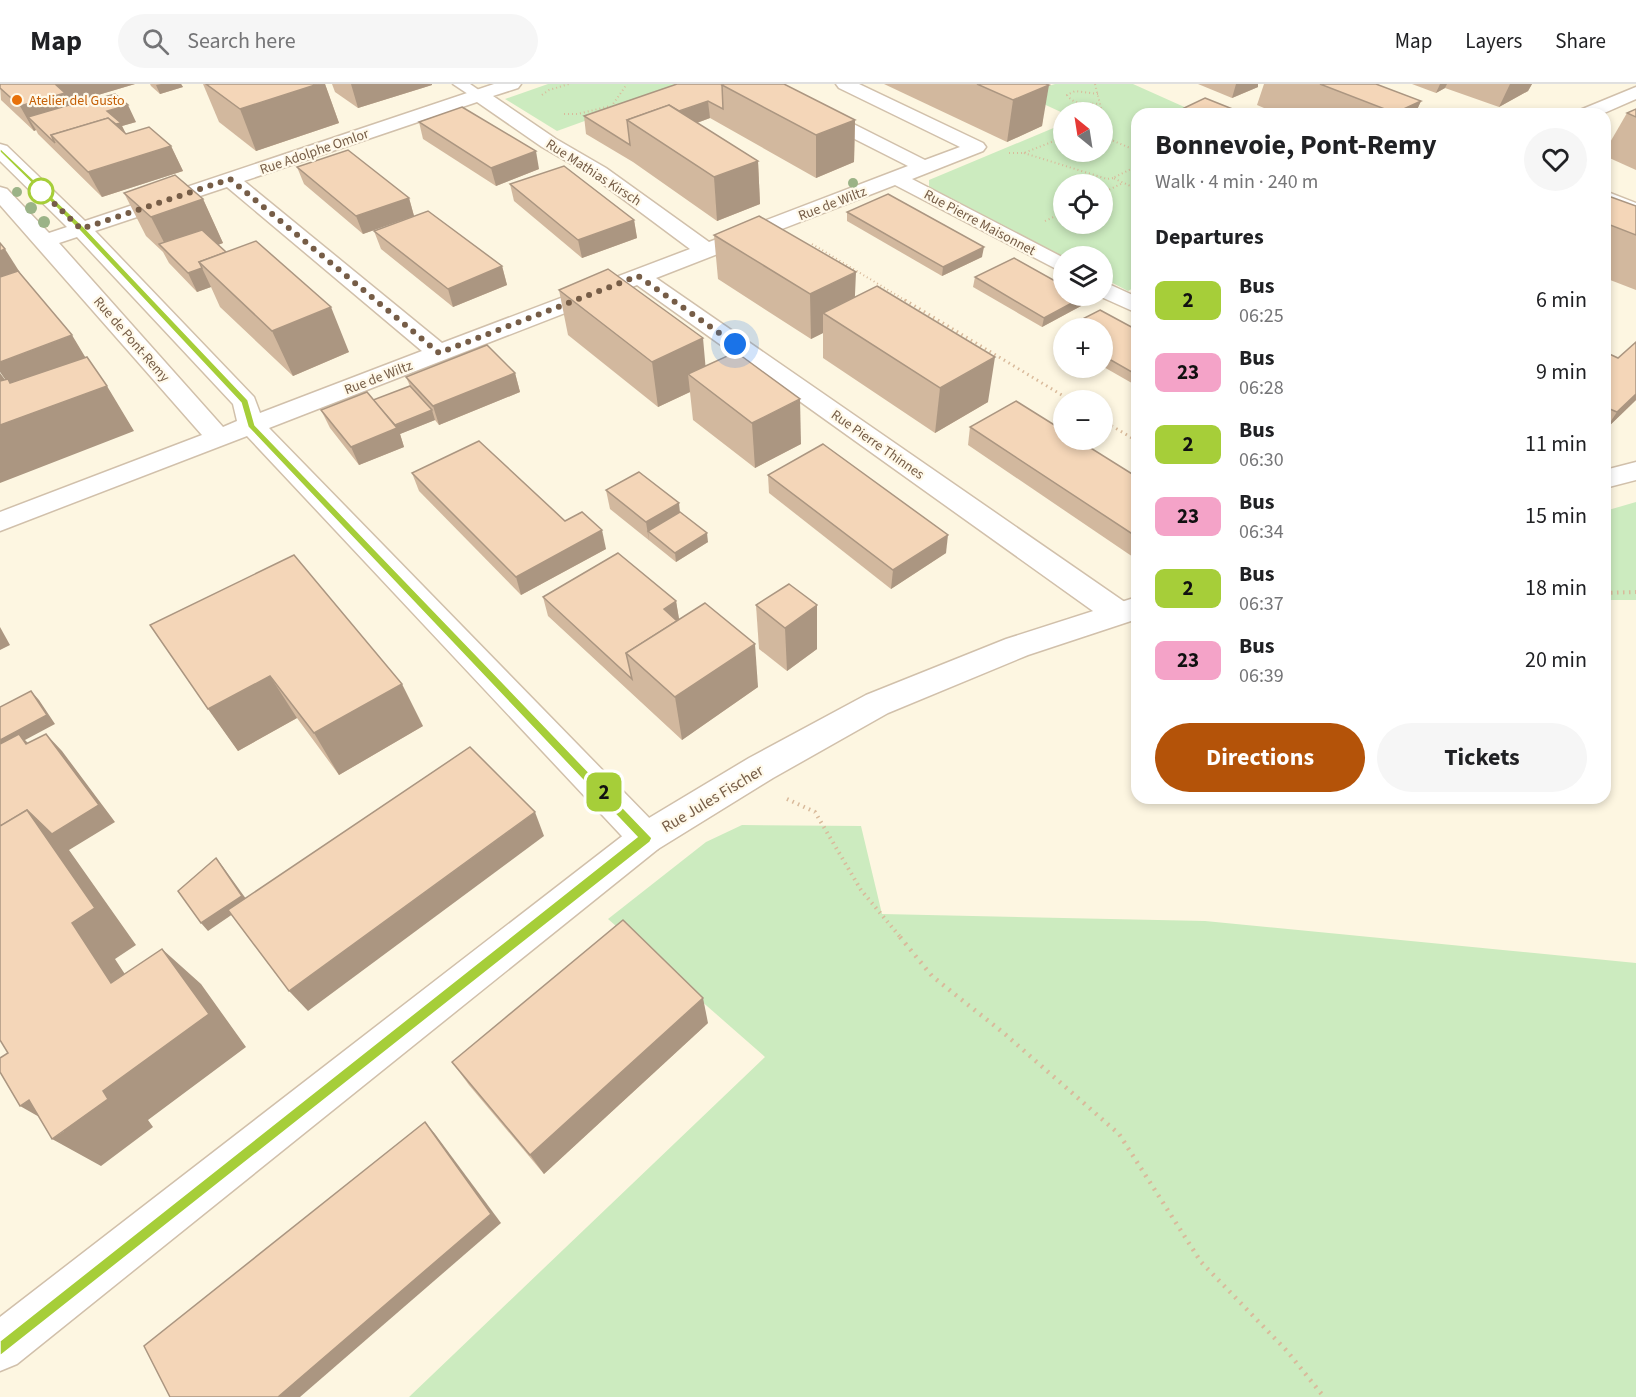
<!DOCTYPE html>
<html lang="en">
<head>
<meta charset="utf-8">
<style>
  :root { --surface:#fff; --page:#f6f6f6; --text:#202124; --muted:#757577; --line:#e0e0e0; --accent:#b45309 }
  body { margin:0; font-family:"Source Sans 3",sans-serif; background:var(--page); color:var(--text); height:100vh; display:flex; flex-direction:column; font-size:22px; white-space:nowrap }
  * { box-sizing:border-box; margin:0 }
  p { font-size:20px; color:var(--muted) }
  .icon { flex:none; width:33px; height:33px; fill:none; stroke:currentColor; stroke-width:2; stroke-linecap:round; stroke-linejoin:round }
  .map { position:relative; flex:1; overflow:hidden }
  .side { position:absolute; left:1131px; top:24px; width:480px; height:696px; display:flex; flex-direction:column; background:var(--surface); border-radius:18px; box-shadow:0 3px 9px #0003 }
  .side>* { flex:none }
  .badge { padding:0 12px; border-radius:9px; font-size:21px; line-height:39px }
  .needle { width:39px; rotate:330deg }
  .buttons { position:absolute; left:1053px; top:18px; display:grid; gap:12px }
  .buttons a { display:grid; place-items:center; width:60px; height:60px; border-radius:50%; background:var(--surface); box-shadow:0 3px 9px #0003; font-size:30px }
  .you { position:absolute; width:30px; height:30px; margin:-15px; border:4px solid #fff; border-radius:50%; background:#1a73e8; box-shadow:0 0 0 9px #1a73e833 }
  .map>.badge { position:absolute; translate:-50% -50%; box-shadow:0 0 0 3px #fff }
  h2 { padding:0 24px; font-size:22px; line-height:54px }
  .round { display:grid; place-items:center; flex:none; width:63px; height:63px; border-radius:32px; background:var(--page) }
  .overview { display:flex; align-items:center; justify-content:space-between; height:102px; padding:0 24px }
  h1 { font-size:28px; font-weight:700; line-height:45px }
  .primary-button { display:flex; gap:12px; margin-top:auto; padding:12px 24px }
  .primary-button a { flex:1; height:69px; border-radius:36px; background:var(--accent); color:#fff; font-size:24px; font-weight:700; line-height:69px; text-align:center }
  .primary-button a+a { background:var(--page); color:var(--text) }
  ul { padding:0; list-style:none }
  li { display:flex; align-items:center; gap:18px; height:72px; padding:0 24px }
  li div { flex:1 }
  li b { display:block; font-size:22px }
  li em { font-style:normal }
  li .badge { min-width:66px; font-weight:700; text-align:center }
  header { display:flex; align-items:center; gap:36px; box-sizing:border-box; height:84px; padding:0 30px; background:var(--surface); border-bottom:2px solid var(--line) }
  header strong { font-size:28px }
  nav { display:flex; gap:33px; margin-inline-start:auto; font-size:21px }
  .search { width:420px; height:54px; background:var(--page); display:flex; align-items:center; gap:15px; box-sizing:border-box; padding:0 21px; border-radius:33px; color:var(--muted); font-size:22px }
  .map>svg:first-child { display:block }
  .green { fill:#ccebbf; fill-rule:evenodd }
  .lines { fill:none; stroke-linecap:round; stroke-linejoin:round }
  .service-casing { stroke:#d1c0ab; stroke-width:3 }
  .minor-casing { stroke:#d1c0ab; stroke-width:3 }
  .tertiary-casing { stroke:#d1c0ab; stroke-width:3 }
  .path-far3 { stroke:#d9ba9b; stroke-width:2; stroke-dasharray:1 3; stroke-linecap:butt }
  .path-far2 { stroke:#d9ba9b; stroke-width:3; stroke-dasharray:1.5 4; stroke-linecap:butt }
  .path-far1 { stroke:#d9ba9b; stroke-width:4; stroke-dasharray:1.5 4.5; stroke-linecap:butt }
  .path { stroke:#d9ba9b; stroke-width:4.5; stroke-dasharray:2 6; stroke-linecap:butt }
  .service { fill:#fff; fill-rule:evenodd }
  .minor { fill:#fff; fill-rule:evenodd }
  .tertiary { fill:#fff; fill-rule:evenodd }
  .tree { fill:#9bb387 }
  .wall { fill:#d2b89e }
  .shaded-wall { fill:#ab9681 }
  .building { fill:#f4d6b8; stroke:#ab9681; stroke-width:1.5 }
  .line { fill:#a6ce39; stroke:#fff; stroke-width:1.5 }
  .walk { stroke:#765d47; stroke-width:6; stroke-dasharray:0 10.8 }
  .food-dot { fill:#e8710a; stroke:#fff9e9; stroke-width:2 }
  .stop-dot { fill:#fff; stroke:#a6ce39; stroke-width:3 }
  .labels { text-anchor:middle; stroke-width:4.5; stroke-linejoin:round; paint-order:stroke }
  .far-food-label { font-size:14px; fill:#c56008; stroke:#fff9e9; text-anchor:start }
  .far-street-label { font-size:14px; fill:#765d47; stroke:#fff9e9 }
  .street-label { font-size:16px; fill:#765d47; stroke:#fff9e9 }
</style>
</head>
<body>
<header>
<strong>Map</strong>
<div class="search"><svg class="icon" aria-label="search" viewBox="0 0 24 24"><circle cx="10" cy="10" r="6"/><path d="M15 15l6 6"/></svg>Search here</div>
<nav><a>Map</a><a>Layers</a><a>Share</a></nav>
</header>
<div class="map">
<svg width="1636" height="1313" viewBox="0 0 1636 1313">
  <rect width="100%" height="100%" fill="#fdf6e1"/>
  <g class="green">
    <path d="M548 0H687L557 47 505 15Z"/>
    <path d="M1055 0H1133L1200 30H1137V88L1135 89 1137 91V202L1128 207 1103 194 1102 172 1063 173 929 103V96L1063 40 1064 68H1102V28L1063 29 1022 10ZM1064 100H1102V140H1064Z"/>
    <path d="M1636 418V516H1605V427Z"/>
    <path d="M742 741 861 742 882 830 1205 837 1636 879V1313H409L765 973 608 835 706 758Z"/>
  </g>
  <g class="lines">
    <defs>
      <path id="service" d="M453 0H470L486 11 484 14H474Z"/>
      <g id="minor">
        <path d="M494 0H521L518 4 493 12 556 55 606 84 709 158 908 82 754 4 751 0H774L925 76 960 63 839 4 836 0H859L983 59 986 63 983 67 912 95 1064 174V189L895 101 656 194 1129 521 1133 529 1129 537 1118 540 1107 537 637 201 269 344 658 743 664 754 658 765 646 769 634 765 247 352 0 447V428L202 351 0 121V103L7 105 49 149 67 143 0 77V60L7 62 85 137ZM477 18 542 63 592 92 690 165 442 259 244 97ZM227 103 422 267 260 329 254 313 95 147ZM77 153 233 320 237 337 223 343 59 159Z"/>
        <path d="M1636 3V15L1602 30H1578L1580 26Z"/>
        <path d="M1102 197 1137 213V229L1099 212H1102Z"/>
      </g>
      <g id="tertiary">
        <path d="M1605 107 1636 119V133L1605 121Z"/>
        <path d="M1636 378V396L1605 404V386Z"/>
        <path d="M1137 513V535L1028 571 888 629 773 694 658 765 17 1280 0 1287V1233L634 743 749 674 866 611 1006 555Z"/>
      </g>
    </defs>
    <use href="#service" class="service-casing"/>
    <use href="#minor" class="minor-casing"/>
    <use href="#tertiary" class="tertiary-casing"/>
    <g class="path-far3">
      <path d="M1095 0 1102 28"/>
      <path d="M1098 10 1075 7 1067 11C1074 22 1088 19 1100 20"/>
      <path d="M542 11 549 6 569 0"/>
      <path d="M611 23 627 0"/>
      <path d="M564 30H578L610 22"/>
      <path d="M1102 31 1107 53"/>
      <path d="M1102 52 1137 67"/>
      <path d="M1009 69H1024L1064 53"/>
      <path d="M1024 69 1107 95 1113 94"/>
      <path d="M1137 82 1113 94 1137 105"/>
      <path d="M1102 109 1123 99"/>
      <path d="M1045 137 1064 128"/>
      <path d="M812 160 908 218"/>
    </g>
    <g class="path-far2">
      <path d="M905 216 1070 316"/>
      <path d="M1102 336 1137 357"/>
    </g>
    <g class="path-far1">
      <path d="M1605 509 1636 508"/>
      <path d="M787 715 815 728 861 806 901 854"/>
    </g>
    <path class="path" d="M900 853 932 892 1006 951 1119 1050 1201 1178 1287 1267 1324 1313"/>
    <use href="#service" class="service"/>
    <use href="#minor" class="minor"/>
    <use href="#tertiary" class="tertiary"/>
  </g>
  <g class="tree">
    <circle cx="853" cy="99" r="5"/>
    <circle cx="17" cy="108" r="5"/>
    <circle cx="31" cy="124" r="6"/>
    <circle cx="44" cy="138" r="6"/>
  </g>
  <g class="wall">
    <path d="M0 0H135L71 19 72 22 136 38 122 42 126 50 171 62 183 87 102 113 38 50 36 46 34 47 1 16Z"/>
    <path d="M150 0H181L183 3 160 10 151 2Z"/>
    <path d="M203 0H325L339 39 256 67 219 38Z"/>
    <path d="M332 0H432V1L358 24 335 8Z"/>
    <path d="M677 0H784L855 36 854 78 816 94 710 34 697 39 758 77 760 120 717 137 633 78 586 50 584 32Z"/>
    <path d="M884 0H1046L1042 42 1007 58Z"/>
    <path d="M1198 0H1258V3L1232 14Z"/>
    <path d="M1264 0H1376L1421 17 1415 30H1278L1257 21Z"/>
    <path d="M1412 0H1532L1528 7 1499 23 1445 4 1436 9Z"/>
    <path d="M1636 25V86L1605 72V67L1627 29Z"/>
    <path d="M1180 26 1245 30H1179Z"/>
    <path d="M419 38 539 85 496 102 423 55Z"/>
    <path d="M297 83 409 114 414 132 502 182 507 201 453 223 381 165 374 147 413 132 363 150 304 100Z"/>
    <path d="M510 100 634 136 637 154 582 174 514 117Z"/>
    <path d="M124 109 203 115 223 159 218 161 226 168 349 268 293 292 220 223 211 203 197 208 169 179 163 168 146 152Z"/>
    <path d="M1605 117 1636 122V206L1605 194Z"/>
    <path d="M847 128 982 173 942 192 847 137Z"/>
    <path d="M714 151 855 213 988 318 935 349 823 274V249L811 255 718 195Z"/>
    <path d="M975 193 1081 222 1042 243 973 203Z"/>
    <path d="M559 206 706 282 801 360 755 384 693 336 690 308 658 323 568 251Z"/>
    <path d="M1102 244 1137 246V302L1102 282Z"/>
    <path d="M1064 245V259L1059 256 1061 247Z"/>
    <path d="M1605 268 1636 316 1605 346Z"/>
    <path d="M515 289 520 308 439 341 435 336 400 350 404 363 359 381 330 344 321 326 373 316 410 302 406 293Z"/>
    <path d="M970 343 1137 393V474L1136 475 968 361Z"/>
    <path d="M412 389 565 437 606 465 521 511 419 407Z"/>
    <path d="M768 391 946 469 891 505 769 409Z"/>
    <path d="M606 406 680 428 708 458 676 478 610 425Z"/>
    <path d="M543 513 676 517 679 535 758 603 682 656 548 532Z"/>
    <path d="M756 521 817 565 787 587 759 565Z"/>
    <path d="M150 541 423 642 339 691 297 634 238 667Z"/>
    <path d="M708 939 544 1090 469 1001 452 978Z"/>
  </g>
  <g class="shaded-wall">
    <path d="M53 0H135L71 19 78 34 28 33 36 46 34 47 20 22Z"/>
    <path d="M161 0H181L183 3 160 10 156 1Z"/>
    <path d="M318 0H325L339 39 256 67 240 25Z"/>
    <path d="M351 0H432V1L358 24Z"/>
    <path d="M1236 0H1258V3L1232 14Z"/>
    <path d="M1440 0H1447L1445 4 1436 9Z"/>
    <path d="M1510 0H1532L1528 7 1499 23Z"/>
    <path d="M1049 1 1042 42 1007 58 1013 16Z"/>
    <path d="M708 17 710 34 672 48 655 36Z"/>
    <path d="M1421 17 1415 30H1395V29Z"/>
    <path d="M128 21 136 38 122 42 129 56 58 58 107 27Z"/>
    <path d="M855 36 854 78 816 94V51Z"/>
    <path d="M171 62 183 87 102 113 88 88Z"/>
    <path d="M536 67 539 85 496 102 491 84Z"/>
    <path d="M758 77 760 120 717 137 714 93Z"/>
    <path d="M409 114 414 132 363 150 356 132Z"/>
    <path d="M203 115 223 159 175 176 171 172 151 133Z"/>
    <path d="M634 136 637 154 582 174 578 156Z"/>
    <path d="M984 163 982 173 942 192 943 183Z"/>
    <path d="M5 165 33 209 0 221V167Z"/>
    <path d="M502 182 507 201 453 223 448 205Z"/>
    <path d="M202 184 211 203 197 208 188 189Z"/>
    <path d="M856 188 854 233 823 229V249L811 255 810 210Z"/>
    <path d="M1083 213 1081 222 1042 243 1044 234Z"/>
    <path d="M331 223 349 268 293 292 272 247Z"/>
    <path d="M72 251 99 296 107 302 134 347 0 399V341L26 325 0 288V278Z"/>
    <path d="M703 254 707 299 688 290 690 308 658 323 652 278Z"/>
    <path d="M995 273 988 318 935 349 940 304Z"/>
    <path d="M0 289 6 297 0 300Z"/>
    <path d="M515 289 520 308 439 341 433 322Z"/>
    <path d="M1636 310V316L1605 346 1617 328Z"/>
    <path d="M800 315 801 360 755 384 752 339Z"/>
    <path d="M432 326 435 336 400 350 404 363 359 381 351 363 392 343Z"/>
    <path d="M679 419 681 438 648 447 649 457 646 438Z"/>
    <path d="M602 446 606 465 521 511 516 493Z"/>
    <path d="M707 449 708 458 676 478 675 469Z"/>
    <path d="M948 451 946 469 891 505 893 486Z"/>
    <path d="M676 517 679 535 667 543 664 525Z"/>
    <path d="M817 521V565L787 587 785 544Z"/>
    <path d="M0 543 10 561 0 566Z"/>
    <path d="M755 560 758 603 682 656 675 613Z"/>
    <path d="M270 592 297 634 238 667 208 625Z"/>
    <path d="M402 600 423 642 339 691 314 649Z"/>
    <path d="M31 607 39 616 55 640 25 656 36 667 0 670V656Z"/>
    <path d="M46 650 62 667 115 738 69 766 136 861 115 875 153 933 111 899 72 839 27 726Z"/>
    <path d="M535 728 544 752 308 927 289 907Z"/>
    <path d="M216 774 223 783 249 819 208 847 201 839Z"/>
    <path d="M162 865 201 900 246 963 148 1036 153 1043 101 1082 52 1055 64 1047 20 1022 29 1016 103 1007Z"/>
    <path d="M703 914 708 939 544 1090 530 1071Z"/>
    <path d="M425 1038 435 1050 501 1139 300 1313H278Z"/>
  </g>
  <g class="building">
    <path d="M0 0H55L65 9 20 22 0 4Z"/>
    <path d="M206 0H318L240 25Z"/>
    <path d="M677 0H724L722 1 723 25 708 17 679 27 669 21 627 36 630 61 584 32Z"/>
    <path d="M724 0H784L855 36 816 51 722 1Z"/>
    <path d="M977 0H1046L1049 1 1013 16Z"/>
    <path d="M1320 0H1376L1421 17 1395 29Z"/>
    <path d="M115 10 128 21 107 27 121 39 116 40 108 34 51 51 55 59 28 33 69 21 71 22Z"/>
    <path d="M1205 14 1245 30H1191L1180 26Z"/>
    <path d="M669 21 758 77 714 93 627 36Z"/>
    <path d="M462 23 536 67 491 84 419 38Z"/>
    <path d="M1636 25V33L1627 29Z"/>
    <path d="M108 34 126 50 149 43 171 62 88 88 51 51Z"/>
    <path d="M348 66 409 114 356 132 297 83Z"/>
    <path d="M564 82 634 136 578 156 510 100Z"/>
    <path d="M175 91 203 115 151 133 124 109Z"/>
    <path d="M888 110 984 163 943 183 847 128Z"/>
    <path d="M1611 113 1636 122V151L1605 139V117Z"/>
    <path d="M428 127 502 182 448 205 374 147Z"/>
    <path d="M759 132 856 188 810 210 714 151Z"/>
    <path d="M202 146 226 168 199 178 202 184 188 189 159 160Z"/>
    <path d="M256 157 331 223 272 247 199 178Z"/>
    <path d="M0 159 5 165 0 167Z"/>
    <path d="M1014 174 1064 202V212H1081L1083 213 1044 234 975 193Z"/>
    <path d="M608 185 703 254 652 278 559 206Z"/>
    <path d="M18 187 72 251 0 278V193Z"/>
    <path d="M877 202 995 273 940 304 823 229Z"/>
    <path d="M1100 226 1137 246V291L1102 271V244H1065Z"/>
    <path d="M1636 258V310L1617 328 1605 323V268L1618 274Z"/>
    <path d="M487 261 515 289 433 322 406 293Z"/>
    <path d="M736 268 800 315 752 339 688 290Z"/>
    <path d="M87 273 107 302 0 341V297L8 295 10 299Z"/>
    <path d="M410 302 432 326 395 341 373 316Z"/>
    <path d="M367 308 397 344 351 363 321 326Z"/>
    <path d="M1016 317 1064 347V356H1078L1137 393V453L970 343Z"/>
    <path d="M479 357 565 437 582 428 602 446 516 493 412 389Z"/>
    <path d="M823 360 948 451 893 486 768 391Z"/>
    <path d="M639 388 679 419 646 438 606 406Z"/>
    <path d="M680 428 707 449 675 469 648 447Z"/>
    <path d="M618 469 676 517 664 525 677 537 626 569 632 595 543 513Z"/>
    <path d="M294 471 402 600 314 649 270 592 208 625 150 541Z"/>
    <path d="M789 500 817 521 785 544 756 521Z"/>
    <path d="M705 519 755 560 675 613 626 569Z"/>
    <path d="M31 607 47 631 0 656V623Z"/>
    <path d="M19 650 26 660 46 650 99 721 52 750 27 726 0 742V660Z"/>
    <path d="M470 663 535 728 289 907 228 826Z"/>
    <path d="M27 726 95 824 72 839 111 899 162 865 209 930 103 1007 108 1015 52 1055 29 1016 20 1022 0 988V974L8 969 0 956V742Z"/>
    <path d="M216 774 242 812 201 839 178 807Z"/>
    <path d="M623 836 703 914 530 1071 452 978Z"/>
    <path d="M425 1038 491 1130 278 1313H170L144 1262Z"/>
  </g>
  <path class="line" d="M0 64 84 143 248 316 255 341 652 754 650 758 0 1272V1257L637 753 248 343 241 319 79 146 0 68Z"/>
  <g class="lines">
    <path class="walk" d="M41 107 40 106 81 145 230 95 439 269 638 192 735 260"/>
  </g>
  <circle class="food-dot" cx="17" cy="16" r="6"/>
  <circle class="stop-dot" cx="41" cy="107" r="12"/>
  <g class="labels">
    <g class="far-food-label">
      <text x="29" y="21">Atelier del Gusto</text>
    </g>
    <g class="far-street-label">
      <text transform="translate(314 67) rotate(-19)" y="5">Rue Adolphe Omlor</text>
      <text transform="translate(594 88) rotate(33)" y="5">Rue Mathias Kirsch</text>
      <text transform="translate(832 119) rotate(-21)" y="5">Rue de Wiltz</text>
      <text transform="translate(980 138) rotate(28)" y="5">Rue Pierre Maisonnet</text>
      <text transform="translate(132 255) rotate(49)" y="5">Rue de Pont-Remy</text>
      <text transform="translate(378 293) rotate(-21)" y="5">Rue de Wiltz</text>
      <text transform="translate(878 360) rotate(35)" y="5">Rue Pierre Thinnes</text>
    </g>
    <g class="street-label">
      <text transform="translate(712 714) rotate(-31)" y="6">Rue Jules Fischer</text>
    </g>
  </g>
</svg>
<div class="buttons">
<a><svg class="needle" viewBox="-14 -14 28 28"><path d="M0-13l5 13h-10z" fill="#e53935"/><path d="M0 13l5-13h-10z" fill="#757577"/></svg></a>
<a><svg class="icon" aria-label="locate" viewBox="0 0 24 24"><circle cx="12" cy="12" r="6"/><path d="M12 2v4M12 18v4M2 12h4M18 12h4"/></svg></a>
<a><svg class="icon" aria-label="layers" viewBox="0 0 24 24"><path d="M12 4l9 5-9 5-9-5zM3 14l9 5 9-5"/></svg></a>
<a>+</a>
<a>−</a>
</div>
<div class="you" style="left:735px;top:260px"></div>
<b class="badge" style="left:604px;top:708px;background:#a6ce39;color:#111">2</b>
<section class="side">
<div class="overview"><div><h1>Bonnevoie, Pont-Remy</h1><p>Walk · 4 min · 240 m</p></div><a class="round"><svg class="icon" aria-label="heart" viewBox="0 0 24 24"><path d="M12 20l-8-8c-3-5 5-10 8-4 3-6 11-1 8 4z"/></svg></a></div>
<h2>Departures</h2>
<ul>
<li><span class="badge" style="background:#a6ce39;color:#111">2</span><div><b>Bus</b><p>06:25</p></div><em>6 min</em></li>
<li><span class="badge" style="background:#f4a3c8;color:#111">23</span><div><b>Bus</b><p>06:28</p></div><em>9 min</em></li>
<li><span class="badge" style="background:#a6ce39;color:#111">2</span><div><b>Bus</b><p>06:30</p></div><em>11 min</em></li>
<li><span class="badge" style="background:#f4a3c8;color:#111">23</span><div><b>Bus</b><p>06:34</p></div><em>15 min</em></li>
<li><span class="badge" style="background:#a6ce39;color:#111">2</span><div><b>Bus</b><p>06:37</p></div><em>18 min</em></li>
<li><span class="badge" style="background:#f4a3c8;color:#111">23</span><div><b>Bus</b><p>06:39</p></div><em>20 min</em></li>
</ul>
<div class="primary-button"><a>Directions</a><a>Tickets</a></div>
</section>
</div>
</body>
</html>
